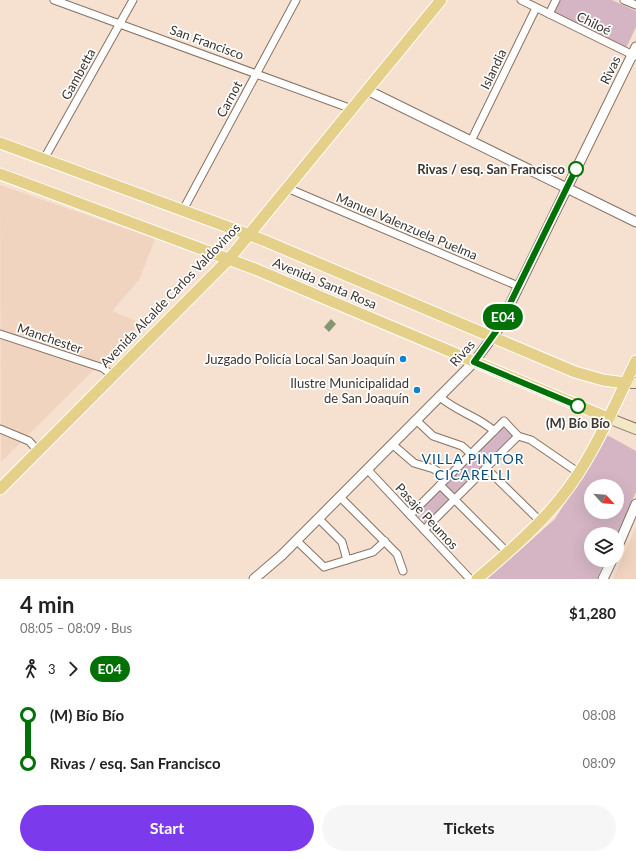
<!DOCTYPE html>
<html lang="en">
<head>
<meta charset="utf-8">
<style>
  :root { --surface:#fff; --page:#f6f6f6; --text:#222; --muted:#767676; --accent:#7c3aed }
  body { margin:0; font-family:Lato,sans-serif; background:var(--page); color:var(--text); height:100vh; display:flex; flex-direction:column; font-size:15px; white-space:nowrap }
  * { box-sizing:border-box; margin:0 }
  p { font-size:13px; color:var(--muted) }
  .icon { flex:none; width:22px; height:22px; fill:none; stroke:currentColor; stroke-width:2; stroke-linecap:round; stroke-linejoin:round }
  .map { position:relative; height:579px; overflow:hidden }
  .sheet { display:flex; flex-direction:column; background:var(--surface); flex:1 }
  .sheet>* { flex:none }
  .badge { padding:0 8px; border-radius:13px; font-size:14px; line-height:26px }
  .needle { width:26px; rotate:116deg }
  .fabs { position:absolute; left:584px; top:479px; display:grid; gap:8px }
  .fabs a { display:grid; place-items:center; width:40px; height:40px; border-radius:50%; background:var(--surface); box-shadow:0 4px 16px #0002; font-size:20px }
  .map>.badge { position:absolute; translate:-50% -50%; box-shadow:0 0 0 2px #fff }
  .legs { display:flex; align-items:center; gap:6px; height:44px; padding:0 20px; font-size:13px }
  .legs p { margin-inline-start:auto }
  .summary { display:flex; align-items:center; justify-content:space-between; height:68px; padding:0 20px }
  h1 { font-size:22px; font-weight:700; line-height:30px }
  .action { display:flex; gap:8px; margin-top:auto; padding:8px 20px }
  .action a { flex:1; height:46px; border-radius:24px; background:var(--accent); color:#fff; font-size:16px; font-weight:700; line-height:46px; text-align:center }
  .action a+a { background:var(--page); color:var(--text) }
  ul { padding:0 20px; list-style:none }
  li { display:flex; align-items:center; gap:14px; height:48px; font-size:15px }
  li i { display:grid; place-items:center; width:6px; height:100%; margin:0 5px; background:currentColor }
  li i::after { content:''; width:10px; height:10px; margin:-5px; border:3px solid; border-radius:50%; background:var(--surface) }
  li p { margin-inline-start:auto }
  li:first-child i { background:linear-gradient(#0000 50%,currentColor 0) }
  li:last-child i { background:linear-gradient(currentColor 50%,#0000 0) }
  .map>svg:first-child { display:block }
  .built { fill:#f1d4bf }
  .green { fill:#d5b5c4; fill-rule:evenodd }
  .water { fill:#84966f }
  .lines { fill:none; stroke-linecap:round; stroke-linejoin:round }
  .minor-casing { stroke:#867364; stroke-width:9 }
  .tertiary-casing { stroke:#867364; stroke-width:11 }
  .secondary-casing { stroke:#867364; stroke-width:12 }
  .primary-casing { stroke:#fff; stroke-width:13 }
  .minor { stroke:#fff; stroke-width:7 }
  .tertiary { stroke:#fff; stroke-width:9 }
  .secondary { stroke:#f2e8c3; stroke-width:10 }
  .primary { stroke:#e4d088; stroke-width:11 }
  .line-1-casing { stroke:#fff; stroke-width:9 }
  .line-1 { stroke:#007106; stroke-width:6 }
  .stop-1-dot { fill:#fff; stroke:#007106; stroke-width:2 }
  .poi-dot { fill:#0c84cc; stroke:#fff; stroke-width:1.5 }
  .labels { text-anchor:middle; stroke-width:3.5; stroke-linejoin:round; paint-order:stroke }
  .street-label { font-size:13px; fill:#3d352e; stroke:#fff }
  .stop-label { font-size:13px; font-weight:bold; fill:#3d352e; stroke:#fff; text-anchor:end }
  .poi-label { font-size:13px; fill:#3d352e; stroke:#fff; text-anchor:end }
  .neighbourhood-label { font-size:14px; letter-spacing:1px; fill:#054f7d; stroke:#fff }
</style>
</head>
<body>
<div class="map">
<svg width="636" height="579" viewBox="0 0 636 579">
  <rect width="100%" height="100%" fill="#f6e0cf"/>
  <g class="built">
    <path d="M0 185 155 239 139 280 112 311 141 323 1 462Z"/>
    <path d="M636 526V579H613Z"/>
  </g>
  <g class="green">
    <path d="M560 0H612L636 11V27L626 48 554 12Z"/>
    <path d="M504 423 516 435 427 525 414 512Z"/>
    <path d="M607 435 636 451V492L617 534H591V560H605L597 579H487L555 519ZM591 486H617V512H591Z"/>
  </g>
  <path class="water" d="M331 319 336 324 329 332 324 327Z"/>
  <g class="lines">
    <defs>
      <g id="minor">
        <path d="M54 0 352 109"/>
        <path d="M521 0 635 56"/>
        <path d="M624 0 636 5"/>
        <path d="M549 14 556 0"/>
        <path d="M471 141 536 8"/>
        <path d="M44 159 133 0"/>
        <path d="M287 188 518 286"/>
        <path d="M183 210 296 0"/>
        <path d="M0 334 103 368 113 376"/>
        <path d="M439 396C456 412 478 416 494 431"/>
        <path d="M416 420 433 436 462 446 471 454"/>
        <path d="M0 429 29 441 38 451"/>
        <path d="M392 444 414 463 434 469 447 478"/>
        <path d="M486 468 540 521"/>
        <path d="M367 469 470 579"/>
        <path d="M440 485 507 552"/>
        <path d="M340 497 397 554 403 571"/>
        <path d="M410 515 504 421 518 436 531 440 579 473"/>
        <path d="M318 518 342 542 347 560"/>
        <path d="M424 530 518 436"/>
        <path d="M296 540 324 567 373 552 385 541"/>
      </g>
      <g id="tertiary">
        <path d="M367 90 636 222"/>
        <path d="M617 548 636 504"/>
        <path d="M254 579 282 555 474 362 497 331 636 47"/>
        <path d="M603 579 612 560"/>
      </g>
      <g id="secondary">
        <path d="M625 383H636"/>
        <path d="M608 418 636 429"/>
      </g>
      <g id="primary">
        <path d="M0 143 263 240 575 372 603 380 625 383"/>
        <path d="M0 174 255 269 608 418"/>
        <path d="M0 489 229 259 441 0"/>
        <path d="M477 579C506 554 536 529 560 499 593 458 613 408 636 361"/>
      </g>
    </defs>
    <use href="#minor" class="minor-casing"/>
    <use href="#tertiary" class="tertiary-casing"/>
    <use href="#secondary" class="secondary-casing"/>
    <use href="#primary" class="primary-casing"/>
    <use href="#minor" class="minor"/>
    <use href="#tertiary" class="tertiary"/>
    <use href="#secondary" class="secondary"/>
    <use href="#primary" class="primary"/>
  </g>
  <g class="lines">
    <defs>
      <path id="line-1" d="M576 169 497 330 474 362 578 406"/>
    </defs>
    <use href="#line-1" class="line-1-casing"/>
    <use href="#line-1" class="line-1"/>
  </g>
  <g class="stop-1-dot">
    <circle cx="576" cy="169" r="7"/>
    <circle cx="578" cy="406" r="7"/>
  </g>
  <g class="poi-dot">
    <circle cx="403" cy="359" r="4"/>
    <circle cx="417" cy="390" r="4"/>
  </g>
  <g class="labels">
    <g class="street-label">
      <text transform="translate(594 23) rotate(26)" y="5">Chiloé</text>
      <text transform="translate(207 42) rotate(20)" y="5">San Francisco</text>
      <text transform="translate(493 69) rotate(-64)" y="5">Islandia</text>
      <text transform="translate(610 70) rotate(-64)" y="5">Rivas</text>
      <text transform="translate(78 74) rotate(-61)" y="5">Gambetta</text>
      <text transform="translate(229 99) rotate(-62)" y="5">Carnot</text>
      <text transform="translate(407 226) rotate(23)" y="5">Manuel Valenzuela Puelma</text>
      <text transform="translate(325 283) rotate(23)" y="5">Avenida Santa Rosa</text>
      <text transform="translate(170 295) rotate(-46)" y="5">Avenida Alcalde Carlos Valdovinos</text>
      <text transform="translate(50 338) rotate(19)" y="5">Manchester</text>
      <text transform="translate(462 353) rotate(-48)" y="5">Rivas</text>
      <text transform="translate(427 516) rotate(47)" y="5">Pasaje Peumos</text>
    </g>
    <g class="stop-label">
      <text x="565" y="174">Rivas / esq. San Francisco</text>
      <text x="578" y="428" text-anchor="middle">(M) Bío Bío</text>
    </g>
    <g class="poi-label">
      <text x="395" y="364">Juzgado Policía Local San Joaquín</text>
      <text x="409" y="388">Ilustre Municipalidad<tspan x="409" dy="15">de San Joaquín</tspan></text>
    </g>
    <g class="neighbourhood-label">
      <text x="473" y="464">VILLA PINTOR<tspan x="473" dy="16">CICARELLI</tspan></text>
    </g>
  </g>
</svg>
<div class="fabs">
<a><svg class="needle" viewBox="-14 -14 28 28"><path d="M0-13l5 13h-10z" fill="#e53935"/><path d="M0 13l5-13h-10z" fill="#767676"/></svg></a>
<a><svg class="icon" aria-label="layers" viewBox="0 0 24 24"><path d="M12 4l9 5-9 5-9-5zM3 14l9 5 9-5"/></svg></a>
</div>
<b class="badge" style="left:503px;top:317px;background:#007106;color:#fff">E04</b>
</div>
<section class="sheet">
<div class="summary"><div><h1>4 min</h1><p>08:05 – 08:09 · Bus</p></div><b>$1,280</b></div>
<div class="legs"><svg class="icon" aria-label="walk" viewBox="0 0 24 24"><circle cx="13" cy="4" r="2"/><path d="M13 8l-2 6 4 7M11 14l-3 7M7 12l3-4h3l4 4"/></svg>3<svg class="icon" aria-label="forward" viewBox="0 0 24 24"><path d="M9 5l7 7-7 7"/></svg><b class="badge" style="background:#007106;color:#fff">E04</b></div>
<ul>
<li><i style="color:#007106"></i><b>(M) Bío Bío</b><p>08:08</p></li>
<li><i style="color:#007106"></i><b>Rivas / esq. San Francisco</b><p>08:09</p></li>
</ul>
<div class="action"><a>Start</a><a>Tickets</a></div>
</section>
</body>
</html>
